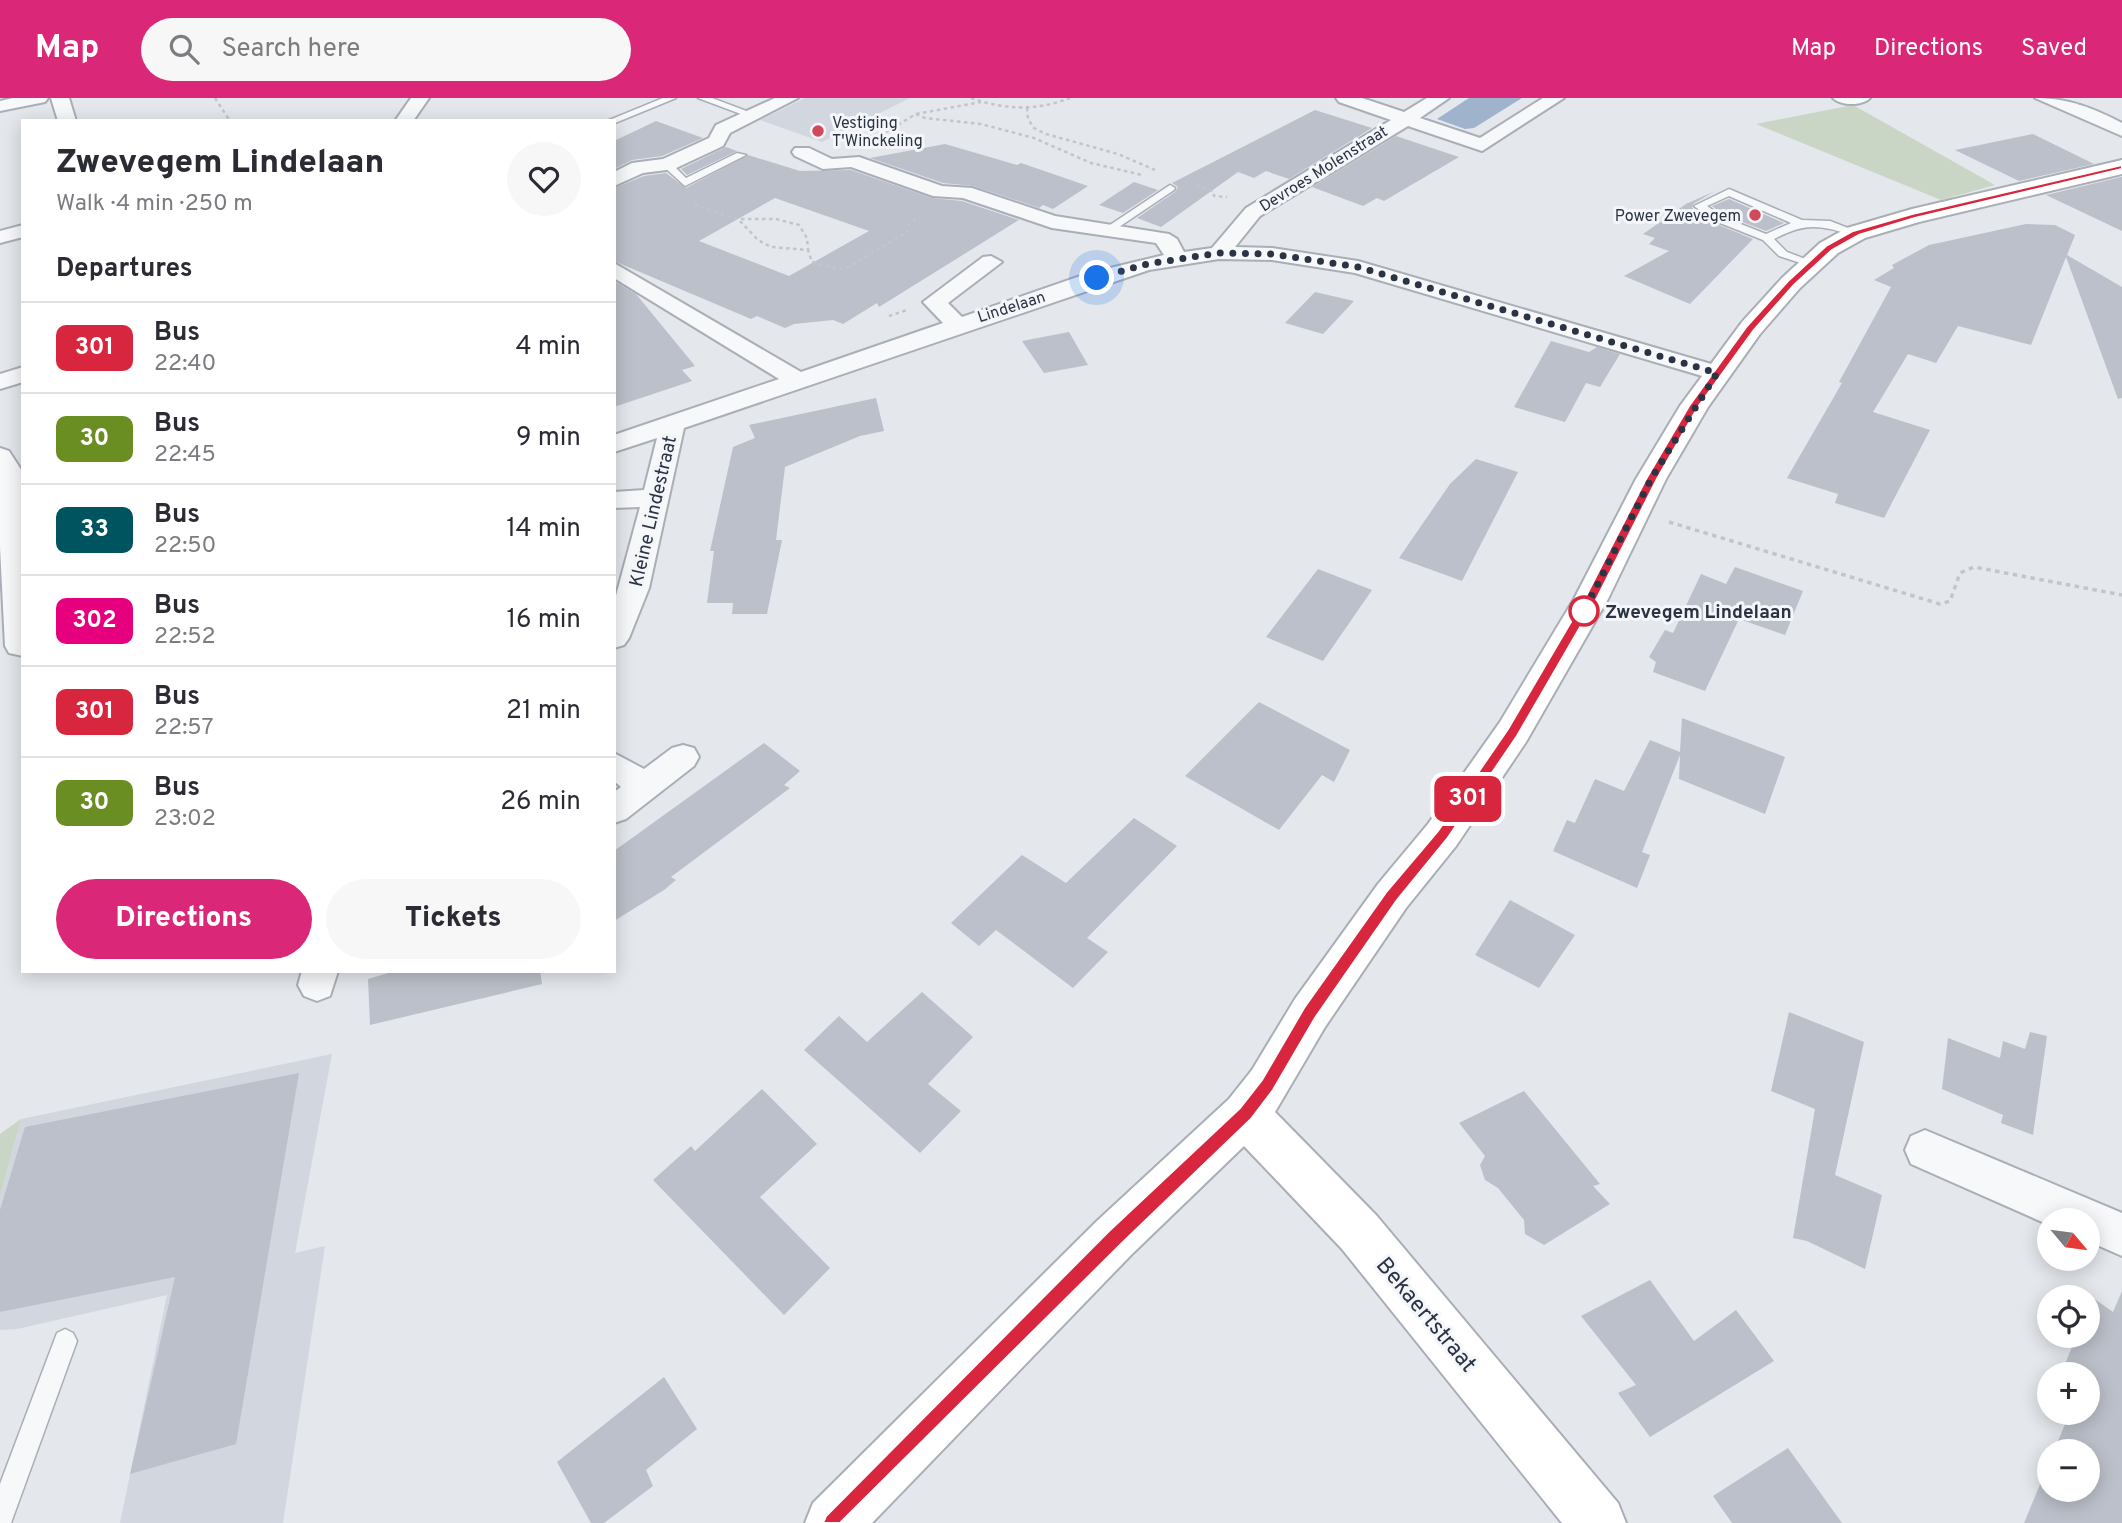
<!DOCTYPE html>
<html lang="en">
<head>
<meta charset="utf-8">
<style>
  :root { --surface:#fff; --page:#f7f7f7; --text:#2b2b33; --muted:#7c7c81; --line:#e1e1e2; --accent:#db2777 }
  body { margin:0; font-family:Overpass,sans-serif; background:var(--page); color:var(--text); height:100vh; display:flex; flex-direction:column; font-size:26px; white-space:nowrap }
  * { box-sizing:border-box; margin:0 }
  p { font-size:23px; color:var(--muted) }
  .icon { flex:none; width:38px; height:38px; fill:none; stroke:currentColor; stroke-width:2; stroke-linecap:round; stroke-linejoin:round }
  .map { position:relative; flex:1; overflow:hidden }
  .details { position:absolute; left:21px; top:21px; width:595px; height:854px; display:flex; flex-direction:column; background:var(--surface); border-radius:0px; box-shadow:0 4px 18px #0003 }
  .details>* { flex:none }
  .badge { padding:0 14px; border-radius:10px; font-size:24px; line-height:46px }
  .needle { width:46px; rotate:119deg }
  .buttons { position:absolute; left:2037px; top:1110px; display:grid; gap:14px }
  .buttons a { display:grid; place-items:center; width:63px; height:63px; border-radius:50%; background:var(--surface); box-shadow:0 4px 18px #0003; font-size:35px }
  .you { position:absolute; width:35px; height:35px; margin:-18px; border:5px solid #fff; border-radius:50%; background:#1a73e8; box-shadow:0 0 0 10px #1a73e833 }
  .map>.badge { position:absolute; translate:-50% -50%; box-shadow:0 0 0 4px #fff }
  h2 { padding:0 35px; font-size:26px; line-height:63px }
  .round { display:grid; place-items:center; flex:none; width:74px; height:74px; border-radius:37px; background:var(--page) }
  .head { display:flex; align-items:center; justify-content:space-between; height:119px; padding:0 35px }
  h1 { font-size:33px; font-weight:800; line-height:52px }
  .action { display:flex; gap:14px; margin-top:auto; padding:14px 35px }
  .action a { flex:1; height:80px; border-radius:42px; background:var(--accent); color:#fff; font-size:28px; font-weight:800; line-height:80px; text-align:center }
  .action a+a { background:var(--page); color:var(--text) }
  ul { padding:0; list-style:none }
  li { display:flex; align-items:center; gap:21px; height:91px; padding:0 35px; border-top:2px solid var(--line) }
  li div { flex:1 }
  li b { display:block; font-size:26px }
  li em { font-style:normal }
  li .badge { min-width:77px; font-weight:700; text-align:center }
  header { display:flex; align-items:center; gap:42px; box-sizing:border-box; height:98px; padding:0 35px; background:var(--accent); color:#fff }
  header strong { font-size:33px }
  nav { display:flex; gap:38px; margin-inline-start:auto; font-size:24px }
  .search { width:490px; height:63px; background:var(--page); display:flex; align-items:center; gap:18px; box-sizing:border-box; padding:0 24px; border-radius:38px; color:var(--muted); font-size:26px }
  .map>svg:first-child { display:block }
  .built { fill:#d2d6de }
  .green { fill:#c9d6c5 }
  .water { fill:#9fb4cc }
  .building { fill:#bbc0ca; fill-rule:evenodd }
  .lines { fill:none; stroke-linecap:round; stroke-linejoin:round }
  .lane-casing { stroke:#a9aeb7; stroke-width:3 }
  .street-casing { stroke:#a9aeb7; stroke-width:4 }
  .secondary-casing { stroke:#a9aeb7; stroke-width:4 }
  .path-far1 { stroke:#c2c5cb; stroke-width:2.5; stroke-dasharray:3.5 3.5; stroke-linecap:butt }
  .path { stroke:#c2c5cb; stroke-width:3.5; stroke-dasharray:4.5 4.5; stroke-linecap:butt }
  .lane { fill:#f7f8fa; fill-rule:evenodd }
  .street { fill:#f7f8fa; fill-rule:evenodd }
  .secondary { fill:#fff; fill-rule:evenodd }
  .line { fill:#d7263d; stroke:#fff; stroke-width:2 }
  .walk { stroke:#2b3445; stroke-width:7; stroke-dasharray:0 12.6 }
  .poi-dot { fill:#d1495b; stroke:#f4f6f9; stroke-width:2.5 }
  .stop-dot { fill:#fff; stroke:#d7263d; stroke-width:3.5 }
  .labels { text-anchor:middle; stroke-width:6; stroke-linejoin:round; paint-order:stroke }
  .far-poi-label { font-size:16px; fill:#2b3445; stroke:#f4f6f9; text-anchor:start }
  .far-street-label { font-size:16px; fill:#2b3445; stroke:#f4f6f9 }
  .street-label { font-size:19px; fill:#2b3445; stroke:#f4f6f9 }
  .stop-label { font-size:19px; font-weight:bold; fill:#2b3445; stroke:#f4f6f9; text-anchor:start }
  .near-street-label { font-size:23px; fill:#2b3445; stroke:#f4f6f9 }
</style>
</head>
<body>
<header>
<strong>Map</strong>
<div class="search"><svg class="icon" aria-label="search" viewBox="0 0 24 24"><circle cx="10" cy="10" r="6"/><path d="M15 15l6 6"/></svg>Search here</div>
<nav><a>Map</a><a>Directions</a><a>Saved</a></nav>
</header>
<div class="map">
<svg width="2122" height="1425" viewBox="0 0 2122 1425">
  <rect width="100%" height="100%" fill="#e4e7ec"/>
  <g class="built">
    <path d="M805 0H910L822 44 760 22Z"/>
    <path d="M332 956 295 1155 325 1148 283 1425H120L167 1197 17 1231 0 1232V1098L21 1021Z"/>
  </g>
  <g class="green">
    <path d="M1853 7 1995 87 1941 102 1756 26Z"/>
    <path d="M21 1021 0 1098V1036Z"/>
  </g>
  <path class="water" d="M1469 0H1522L1474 30 1465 31 1437 21Z"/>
  <g class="building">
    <path d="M1315 12 1372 30 1289 81 1266 73 1254 80 1238 74 1161 129 1137 120 1175 94 1178 89 1172 85Z"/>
    <path d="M656 23 703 40 662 58 632 62 614 71V43Z"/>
    <path d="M2033 36 2094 66 2019 83 1955 52Z"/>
    <path d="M1396 38 1459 59 1384 103 1377 100 1363 108 1312 89Z"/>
    <path d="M945 46 1017 67 1021 65 1088 88 1053 111 1043 107 1039 110 973 88 943 85 870 60Z"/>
    <path d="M726 49 737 53 687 77 681 71Z"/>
    <path d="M748 57 800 73 851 72 932 100 962 103 1019 122 879 209 877 205 843 226 833 222 794 226 785 230 757 218 751 221 614 163V90L644 78 666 75 686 90ZM775 100 869 133 789 178 699 143Z"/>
    <path d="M2122 79V133L2046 97 2121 79Z"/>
    <path d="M1134 84 1158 92 1123 115 1099 107Z"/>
    <path d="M1715 93 1693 106 1692 110 1714 125 1753 141 1690 206 1624 178 1669 153 1649 146 1655 140 1643 136 1686 106Z"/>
    <path d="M1729 101 1784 125 1766 133 1724 117 1712 108Z"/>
    <path d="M2026 126 2055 127 2075 137 2067 157 2122 189V300L2118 301 2066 159 2031 247 1958 228 1936 265 1908 256 1873 314 1930 332 1884 420 1835 405 1838 396 1787 380 1842 285 1839 284 1891 189 1874 182 1894 170 1892 167 1929 147Z"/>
    <path d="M614 183 636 196 695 268 682 272 692 283 614 309Z"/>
    <path d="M1315 194 1354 203 1323 236 1285 225Z"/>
    <path d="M1069 234 1088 267 1044 275 1022 243Z"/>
    <path d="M1551 243 1589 254 1597 249 1620 256 1600 289 1586 285 1565 324 1514 309Z"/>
    <path d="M876 300 884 333 860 338 785 369 776 442H782L767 516H732L733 505H707L714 453H710L733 349 755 340 749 327Z"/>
    <path d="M1476 361 1518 374 1462 483 1399 460 1450 386Z"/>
    <path d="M1735 469 1803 493 1785 537 1739 521 1705 593 1653 574 1656 564 1649 559 1665 532 1673 535 1701 476 1726 486Z"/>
    <path d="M1318 471 1372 492 1323 563 1266 539Z"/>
    <path d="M1259 604 1350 652 1334 684 1322 677 1279 732 1185 678Z"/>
    <path d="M1682 620 1785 659 1765 716 1679 681 1680 657 1642 754 1650 757 1637 790 1553 753 1567 722 1575 725 1595 681 1624 693 1650 642 1680 654Z"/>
    <path d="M764 645 800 673 784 687 790 690 671 779 676 782 664 792 614 823V753Z"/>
    <path d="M1134 720 1177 748 1087 840 1108 854 1073 890 996 832 979 848 951 825 1022 757 1066 785Z"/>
    <path d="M1510 802 1575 837 1539 890 1475 857Z"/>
    <path d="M395 873H540L542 886 370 927 368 881Z"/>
    <path d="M922 894 973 939 928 986 961 1013 920 1055 804 952 839 918 867 944Z"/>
    <path d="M1789 914 1864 944 1835 1077 1882 1097 1865 1171 1807 1143 1793 1140 1815 1011 1771 993Z"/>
    <path d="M2030 934 2047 938 2033 1037 2001 1025 2003 1017 1942 991 1948 940 2000 960 2003 943 2025 951Z"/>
    <path d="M299 975 236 1346 130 1376 175 1179 0 1214V1112L25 1029Z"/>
    <path d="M762 991 817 1046 760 1099 830 1170 784 1217 653 1082 691 1048 695 1053Z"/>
    <path d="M1524 993 1600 1086 1593 1088 1610 1106 1544 1147 1525 1136 1524 1122 1498 1090 1485 1082 1480 1067 1485 1058 1459 1025Z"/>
    <path d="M1650 1182 1694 1243 1736 1212 1774 1263 1650 1339 1618 1295 1636 1287 1581 1218Z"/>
    <path d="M2122 1193V1425H2024L2049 1365V1391H2088V1353H2054L2070 1314H2088V1276H2061L2077 1237H2088V1212L2093 1200 2113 1214Z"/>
    <path d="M664 1279 697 1331 646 1372 653 1388 604 1425H591L557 1364Z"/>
    <path d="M1788 1350 1842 1425H1732L1713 1398Z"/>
  </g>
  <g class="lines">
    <defs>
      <g id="lane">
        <path d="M663 0H676L615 25 607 23Z"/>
        <path d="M698 0H712L757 17 749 19Z"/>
        <path d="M737 55 746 57 685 88 662 67 671 65 686 80Z"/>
        <path d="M1170 87 1175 90 1174 92 1113 133 1104 131Z"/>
        <path d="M1729 91 1802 122 1830 123 1861 135 1856 138C1821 128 1808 123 1774 141L1787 154 1816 165 1810 168 1779 158 1763 142 1715 123 1694 108ZM1729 98 1791 125 1766 136 1723 119 1707 108Z"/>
        <path d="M65 1231 73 1235 77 1243 11 1425H0V1386L57 1235Z"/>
      </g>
      <g id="street">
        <path d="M13 0H48L45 4 0 13V3Z"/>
        <path d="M51 0H69L76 23H58Z"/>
        <path d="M411 0H429L413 23H395Z"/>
        <path d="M775 0H798L730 35 723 48 674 71 643 75 614 88V74L632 65 663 61 709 40 716 27Z"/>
        <path d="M1336 0H1362L1404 14 1427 0H1449L1420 20 1480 40 1543 0H1564L1482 53 1408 28 1260 118 1235 149 1272 150 1358 163 1725 270 1729 275 1725 280H1709L1355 175 1272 162 1219 161 1149 172 684 330 649 490 629 540 624 547 614 550V505L640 409 614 410V394L644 392 657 340 614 354V337L779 281 614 180V165L801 274 943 225 923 204 983 159 991 158 1002 164 948 205 962 219 1089 175 1164 157 1156 145 1052 130 963 100 933 98 851 69 823 71 795 58 792 54 795 50H809L832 61 859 59 942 88 972 90 1055 118 1169 136 1177 141 1184 154 1212 150 1246 110 1391 22 1339 4Z"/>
        <path d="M1833 0H1870C1862 8 1841 8 1833 0Z"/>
        <path d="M2035 0C2068 0 2093 10 2122 25V38Z"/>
        <path d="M23 127V139L0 145V133Z"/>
        <path d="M23 269V284L0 291V276Z"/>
        <path d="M0 350 9 353 22 373 23 558 9 555 5 548 0 449Z"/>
        <path d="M683 647 694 650 699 659 694 668 626 721 614 725V694L621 689 614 683V655L644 671 672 650Z"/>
        <path d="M302 873H338L330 898 317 903 304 898 298 887Z"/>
        <path d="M1925 1032 2122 1115V1158L2088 1143V1122H2049V1127L1911 1066 1905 1052 1911 1038Z"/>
      </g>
      <path id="secondary" d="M2122 62V76L1919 124 1865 140 1838 155 1800 190 1760 236 1708 309 1666 381 1608 501 1526 644 1456 748 1406 810 1325 929 1275 1014 1376 1117 1618 1405 1626 1425H1562L1342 1151 1244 1048 1131 1157 872 1425H805L813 1405 1097 1123 1229 1001 1252 972 1295 901 1378 786 1428 726 1500 624 1574 501 1636 381 1680 308 1742 224 1782 180 1820 145 1847 130 1912 111Z"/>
    </defs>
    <use href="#lane" class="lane-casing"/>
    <use href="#street" class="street-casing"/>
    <use href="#secondary" class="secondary-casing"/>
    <g class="path-far1">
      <path d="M215 0 230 23"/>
      <path d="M971 0C1005 12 1036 13 1070 0"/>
      <path d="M1027 10 1028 21 1034 30 1046 36 1118 56 1155 72"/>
      <path d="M916 16 925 20 981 26 1034 40 1091 65 1142 77"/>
      <path d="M874 41 916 16 981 4"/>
      <path d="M1196 87 1213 93 1214 98 1227 99"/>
      <path d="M694 107 738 121 758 142 771 149 808 152 812 164 837 171 849 169 907 134 909 125 922 117"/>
      <path d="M741 121H776L799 127 807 140 808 152"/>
      <path d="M889 218 907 212"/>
    </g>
    <path class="path" d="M1669 424 1940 506 1950 503 1960 475 1974 469 2122 497"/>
    <use href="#lane" class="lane"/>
    <use href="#street" class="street"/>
    <use href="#secondary" class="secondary"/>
  </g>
  <path class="line" d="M2122 67V71L1915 120 1859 137 1832 152 1794 187 1754 232 1698 309 1657 381 1597 500 1517 638 1447 741 1397 802 1315 920 1273 992 1251 1021 1121 1146 840 1425H823L826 1418 1108 1134 1240 1010 1262 982 1304 910 1387 793 1438 733 1508 631 1585 500 1646 381 1689 308 1747 228 1788 183 1826 148 1853 133 1912 116Z"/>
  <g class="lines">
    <path class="walk" d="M1097 180 1147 166 1219 155 1272 156 1358 169 1717 275 1651 381 1579 523 1584 513"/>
  </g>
  <g class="poi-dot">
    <circle cx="818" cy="33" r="7"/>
    <circle cx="1755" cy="117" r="7"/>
  </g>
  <circle class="stop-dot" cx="1584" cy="513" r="14"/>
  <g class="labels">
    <g class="far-poi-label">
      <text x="832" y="30">Vestiging<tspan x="832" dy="18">T'Winckeling</tspan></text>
      <text x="1741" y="123" text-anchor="end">Power Zwevegem</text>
    </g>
    <g class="far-street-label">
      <text transform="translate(1323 70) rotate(-32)" y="6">Devroes Molenstraat</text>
      <text transform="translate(1011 208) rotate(-18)" y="6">Lindelaan</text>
    </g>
    <g class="street-label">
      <text transform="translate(652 413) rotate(-77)" y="7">Kleine Lindestraat</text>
    </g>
    <g class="stop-label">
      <text x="1605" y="520">Zwevegem Lindelaan</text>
    </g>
    <g class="near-street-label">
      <text transform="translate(1427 1216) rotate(50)" y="8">Bekaertstraat</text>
    </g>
  </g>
</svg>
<div class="buttons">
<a><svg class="needle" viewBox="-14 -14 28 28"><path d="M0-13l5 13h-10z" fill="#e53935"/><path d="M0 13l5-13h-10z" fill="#7c7c81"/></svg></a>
<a><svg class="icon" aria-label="locate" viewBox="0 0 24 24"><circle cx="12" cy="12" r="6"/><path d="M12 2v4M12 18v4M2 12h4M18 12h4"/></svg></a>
<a>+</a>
<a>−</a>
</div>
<div class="you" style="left:1097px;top:180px"></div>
<b class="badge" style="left:1468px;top:701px;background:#d7263d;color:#fff">301</b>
<section class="details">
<div class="head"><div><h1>Zwevegem Lindelaan</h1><p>Walk · 4 min · 250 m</p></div><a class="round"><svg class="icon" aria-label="heart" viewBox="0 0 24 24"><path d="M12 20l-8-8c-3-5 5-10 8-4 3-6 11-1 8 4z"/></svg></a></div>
<h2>Departures</h2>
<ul>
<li><span class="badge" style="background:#d7263d;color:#fff">301</span><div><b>Bus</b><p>22:40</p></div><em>4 min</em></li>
<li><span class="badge" style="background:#6b8e23;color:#fff">30</span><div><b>Bus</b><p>22:45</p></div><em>9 min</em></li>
<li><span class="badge" style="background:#005460;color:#fff">33</span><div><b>Bus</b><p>22:50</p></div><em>14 min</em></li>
<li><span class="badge" style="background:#e6007e;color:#fff">302</span><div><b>Bus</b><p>22:52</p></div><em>16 min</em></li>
<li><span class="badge" style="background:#d7263d;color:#fff">301</span><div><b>Bus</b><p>22:57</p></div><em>21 min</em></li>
<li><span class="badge" style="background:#6b8e23;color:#fff">30</span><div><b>Bus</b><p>23:02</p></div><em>26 min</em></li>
</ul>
<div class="action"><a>Directions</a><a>Tickets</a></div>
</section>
</div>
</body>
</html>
